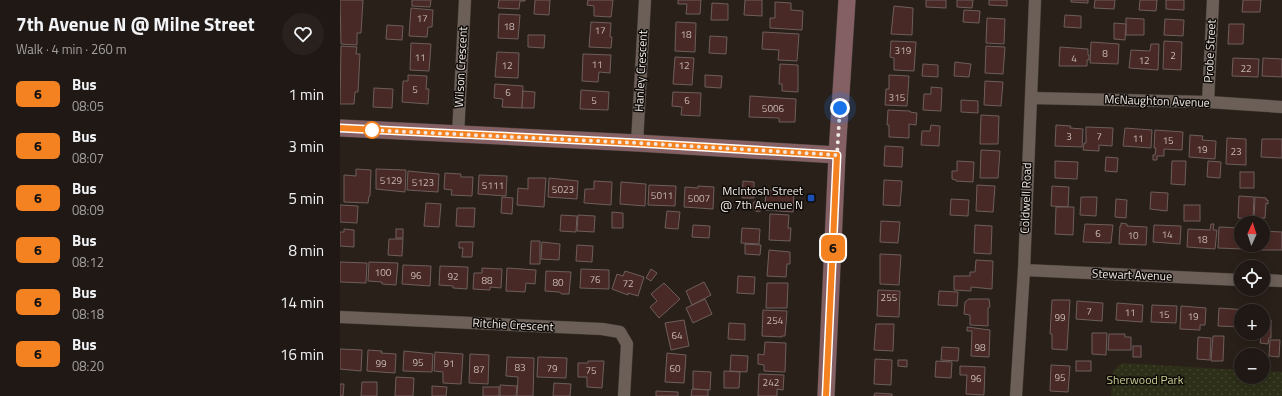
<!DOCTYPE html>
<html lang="en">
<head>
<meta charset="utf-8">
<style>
  :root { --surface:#201814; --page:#28211d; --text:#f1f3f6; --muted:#a2a0a0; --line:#3d3734 }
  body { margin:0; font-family:"Titillium Web",sans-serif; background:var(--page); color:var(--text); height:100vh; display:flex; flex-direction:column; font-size:15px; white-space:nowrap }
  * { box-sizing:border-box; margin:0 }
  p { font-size:13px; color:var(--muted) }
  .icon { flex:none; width:22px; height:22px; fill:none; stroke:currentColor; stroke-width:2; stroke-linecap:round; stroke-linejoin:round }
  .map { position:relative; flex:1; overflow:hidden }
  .panel { display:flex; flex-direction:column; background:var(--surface); width:340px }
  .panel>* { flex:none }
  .badge { padding:0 8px; border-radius:6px; font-size:14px; line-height:26px }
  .needle { width:26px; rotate:3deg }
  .controls { position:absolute; left:894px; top:216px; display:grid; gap:8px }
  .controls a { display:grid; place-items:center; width:36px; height:36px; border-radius:50%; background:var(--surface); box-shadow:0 2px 10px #0003,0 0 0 1px var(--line); font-size:20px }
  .you { position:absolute; width:20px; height:20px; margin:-10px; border:3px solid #fff; border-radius:50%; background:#1a73e8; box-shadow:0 0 0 6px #1a73e833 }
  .map>.badge { position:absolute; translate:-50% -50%; box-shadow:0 0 0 2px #fff }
  .round { display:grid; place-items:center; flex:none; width:42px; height:42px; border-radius:21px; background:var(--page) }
  .head { display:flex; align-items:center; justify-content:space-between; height:68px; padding:0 16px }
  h1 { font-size:19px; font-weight:700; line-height:30px }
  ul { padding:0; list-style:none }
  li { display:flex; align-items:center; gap:12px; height:52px; padding:0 16px }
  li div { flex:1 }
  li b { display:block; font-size:15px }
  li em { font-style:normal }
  li .badge { min-width:44px; font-weight:700; text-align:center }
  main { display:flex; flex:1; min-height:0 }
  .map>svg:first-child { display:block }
  .park { fill:url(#park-dots) }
  .building { fill:#492925; stroke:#6d5e5c }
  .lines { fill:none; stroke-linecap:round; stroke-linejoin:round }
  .street-casing { stroke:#433b36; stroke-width:13 }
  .secondary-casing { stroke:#433b36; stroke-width:18 }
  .street { stroke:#6b5f58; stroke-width:12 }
  .secondary { stroke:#846064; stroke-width:17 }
  .line-casing { stroke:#fff; stroke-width:9 }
  .line { stroke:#f58220; stroke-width:6 }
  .walk { stroke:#efe8e4; stroke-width:4; stroke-dasharray:0 7.2 }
  .stop-dot { fill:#fff; stroke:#f58220; stroke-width:2 }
  .transit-dot { fill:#1a4fb4; stroke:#0f0b08; stroke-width:1.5 }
  .labels { text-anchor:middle; stroke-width:3; stroke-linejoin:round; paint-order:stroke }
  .number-label { font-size:10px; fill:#c6b8b4 }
  .street-label { font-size:12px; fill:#efe8e4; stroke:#0f0b08 }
  .poi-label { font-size:12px; fill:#efe8e4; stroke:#0f0b08; text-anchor:end }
  .park-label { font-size:12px; fill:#c9cd92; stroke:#0f0b08 }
</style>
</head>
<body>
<main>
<section class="panel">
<div class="head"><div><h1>7th Avenue N @ Milne Street</h1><p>Walk · 4 min · 260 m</p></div><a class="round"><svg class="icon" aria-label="heart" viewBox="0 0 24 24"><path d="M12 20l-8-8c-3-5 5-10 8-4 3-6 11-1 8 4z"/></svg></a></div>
<ul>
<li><span class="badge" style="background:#f58220;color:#111">6</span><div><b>Bus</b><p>08:05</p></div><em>1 min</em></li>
<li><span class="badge" style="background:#f58220;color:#111">6</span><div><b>Bus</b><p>08:07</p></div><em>3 min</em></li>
<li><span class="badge" style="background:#f58220;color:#111">6</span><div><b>Bus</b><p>08:09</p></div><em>5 min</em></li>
<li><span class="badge" style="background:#f58220;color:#111">6</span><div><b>Bus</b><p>08:12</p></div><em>8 min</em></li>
<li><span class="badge" style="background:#f58220;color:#111">6</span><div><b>Bus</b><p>08:18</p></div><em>14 min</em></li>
<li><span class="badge" style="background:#f58220;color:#111">6</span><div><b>Bus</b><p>08:20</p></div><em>16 min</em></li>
</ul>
</section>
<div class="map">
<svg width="942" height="396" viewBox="0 0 942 396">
  <defs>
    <pattern id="park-dots" width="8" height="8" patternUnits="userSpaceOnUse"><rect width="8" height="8" fill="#2d2f18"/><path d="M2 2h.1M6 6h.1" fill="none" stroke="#42432e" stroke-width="1.8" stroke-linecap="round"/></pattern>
  </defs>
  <rect width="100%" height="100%" fill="#2a201a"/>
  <path class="park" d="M782 363 901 370V377H923V371L942 372V396H771L773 371Z"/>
  <g class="building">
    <path d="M0 0H23L21 33H17V45L1 44Z"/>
    <path d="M72 0H91L90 7 72 6Z"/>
    <path d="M159 0H185V1H180L179 9 158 8Z"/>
    <path d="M195 0H210L209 15 194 14Z"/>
    <path d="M248 0H273L271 17 254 16V6L247 5Z"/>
    <path d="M338 0H361L360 14H346L347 4H338Z"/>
    <path d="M405 0H422V16L404 15Z"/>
    <path d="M586 0H606V8L586 7Z"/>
    <path d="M617 0H633L632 8 617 7Z"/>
    <path d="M649 0H667V6L649 5Z"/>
    <path d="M731 0H748V3L731 2Z"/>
    <path d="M755 0H775L774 9 754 8Z"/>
    <path d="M800 0H817L816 11 799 10Z"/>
    <path d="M826 0H844V10L826 9Z"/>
    <path d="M903 0H921L920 12H902Z"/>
    <path d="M435 2 451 3V10L463 11 462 30 430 28V18H435Z"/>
    <path d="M372 3 388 4V20H371Z"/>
    <path d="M554 6 573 8 572 35 551 34Z"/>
    <path d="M71 8 93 10 92 27H88L87 37 69 36Z"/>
    <path d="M624 10 640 11 639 23 623 22Z"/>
    <path d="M159 14 180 15 178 39 158 38Z"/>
    <path d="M725 15 741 16V28L724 27Z"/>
    <path d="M647 18 665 19 664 44 646 43Z"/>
    <path d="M786 18 804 19V35H786Z"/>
    <path d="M825 19 844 20 843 36 824 35Z"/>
    <path d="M251 22 271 23 270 37H272L271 48 249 47Z"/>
    <path d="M336 22 356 23 355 52 335 51Z"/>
    <path d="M774 23 786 24 785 40 774 39Z"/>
    <path d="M889 24H904L903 44H888Z"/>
    <path d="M47 25 63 26 62 40 46 39Z"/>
    <path d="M423 32 459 34 457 61 438 60 439 50 422 49Z"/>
    <path d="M188 35H205L204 48 188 47Z"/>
    <path d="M370 36 387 37 386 54 369 53Z"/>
    <path d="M551 41 576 42 574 71 554 70V58L550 57Z"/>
    <path d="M824 41 842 42 841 70 823 69Z"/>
    <path d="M751 42 779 44 778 64 750 63Z"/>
    <path d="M71 43 91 44 89 71 70 70Z"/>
    <path d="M811 44H819L818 70 789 68 791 50 810 51Z"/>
    <path d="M1 46 17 47 16 54H20L18 92H15L14 104H0Z"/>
    <path d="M646 46 665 47 663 74 645 73Z"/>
    <path d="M720 47 748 49V55H749V60H747V66H719Z"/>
    <path d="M157 52 179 53 178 78 155 77Z"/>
    <path d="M243 54 271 55 270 73 259 72 258 82 242 81Z"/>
    <path d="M335 57 354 58 352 85 333 84Z"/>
    <path d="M893 58 919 59 918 77 892 76Z"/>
    <path d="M923 58 942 59V77L922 76Z"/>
    <path d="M615 62 631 64 629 77 614 76Z"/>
    <path d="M440 64 458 65V92L442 91V84H439Z"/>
    <path d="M583 64 598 65V77L582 76Z"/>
    <path d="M68 75 87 76 86 89H89L88 104 62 102 63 81H68Z"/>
    <path d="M365 75 382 76 381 88 365 87Z"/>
    <path d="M549 75 569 76 567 106 545 105 546 89H549Z"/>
    <path d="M645 81 663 82 661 106 644 105Z"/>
    <path d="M155 84 183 86 182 108 162 107 163 99 154 98Z"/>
    <path d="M591 87 602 88 601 111 583 110 584 94H591Z"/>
    <path d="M34 88 53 89 52 108 33 107Z"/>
    <path d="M241 90 269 92 268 110 240 109Z"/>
    <path d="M183 91 195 92 194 108H182Z"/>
    <path d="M333 92 361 93 360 116 341 115 342 107 332 106Z"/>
    <path d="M410 96 456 99 455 122H439V118L409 117Z"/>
    <path d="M621 100 638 101V113L621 112Z"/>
    <path d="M548 110 570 111V112L577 113 576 125 569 124V138L549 137V125H547Z"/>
    <path d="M641 115 659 116 658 144H640Z"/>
    <path d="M591 125 600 126 599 146 581 145 582 131H590Z"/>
    <path d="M716 125 731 126 730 128 743 129 742 147 715 146Z"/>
    <path d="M746 127 773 128 772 146 759 145V151L743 150 744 143H746Z"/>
    <path d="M785 128 812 130 811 148 783 146Z"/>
    <path d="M815 130 843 132 842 150 824 149V156H817V160H813V155H815L816 148H814Z"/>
    <path d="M850 135 863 136 862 140 876 141 875 159 849 157Z"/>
    <path d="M887 138 906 139V165L886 164Z"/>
    <path d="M922 139H942V158L921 157Z"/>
    <path d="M545 146 563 147 562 167 544 166Z"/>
    <path d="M641 150 660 151 658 178H640Z"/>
    <path d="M766 157 778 158 777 172 765 171Z"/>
    <path d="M617 161 634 162 633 182 616 181V180L612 179V171H617Z"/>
    <path d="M715 161 738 162 737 179 715 178Z"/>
    <path d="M832 161H846L845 185 831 184Z"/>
    <path d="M868 161 881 162 880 178 867 177Z"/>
    <path d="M16 169 31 170 30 196H29L28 203 4 202V175L16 176Z"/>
    <path d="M36 169 66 170 65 192 36 189Z"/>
    <path d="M68 171 99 174 98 192 67 190Z"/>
    <rect x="900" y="172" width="14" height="16"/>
    <path d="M105 173 121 174V177H133L132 196 111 195 112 190 104 189Z"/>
    <path d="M139 175 167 176 166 196 138 194Z"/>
    <path d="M188 178H206L204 207 177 205 178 188 188 189Z"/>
    <path d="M209 178 238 181 237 199 208 197Z"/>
    <path d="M544 180 562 181 560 206 543 205Z"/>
    <path d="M254 181 272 182 271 205 244 203 245 189H254Z"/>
    <path d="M403 181 414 182V198H402Z"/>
    <path d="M281 182 306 184 305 206 280 204Z"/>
    <path d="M309 185 336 186 335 206 308 205Z"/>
    <path d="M637 185 655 186 653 212 636 211Z"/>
    <path d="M358 186 374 187 373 209 344 207 345 187 358 188Z"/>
    <path d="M712 186 729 187 728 207 711 206Z"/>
    <path d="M426 190 454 191 453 212 425 210Z"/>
    <path d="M811 192 828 193 827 211 810 209Z"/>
    <path d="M899 196 914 197 913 219 898 218Z"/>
    <path d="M162 197 173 198 172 214 161 213Z"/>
    <path d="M741 197H757L756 216 740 215Z"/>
    <path d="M915 197 926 198V200H928V204L926 203 925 218H914Z"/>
    <path d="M611 199 629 200 628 216 610 215Z"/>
    <path d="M776 199 787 200 786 218 775 217Z"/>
    <circle cx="418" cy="206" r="5.5"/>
    <path d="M86 203 101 204 99 227 84 226Z"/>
    <path d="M0 205 18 206 17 223 0 222Z"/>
    <rect x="844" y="205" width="16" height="16"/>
    <path d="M716 207H734L733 235 715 234Z"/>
    <path d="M117 208H135L134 227 116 226Z"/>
    <path d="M327 211 340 212 338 229 325 228Z"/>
    <path d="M272 212 283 213V228H272Z"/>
    <path d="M430 214 449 215 448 228H451L450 241 429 240Z"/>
    <path d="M221 215 237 216 236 232 220 231Z"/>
    <path d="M238 215 255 216 254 232 237 231Z"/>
    <path d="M541 221 560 222 558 243 540 242Z"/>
    <path d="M781 223 787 224V226L807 227 806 245 779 244 780 226H781Z"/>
    <path d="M745 224 773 225 771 243 743 242Z"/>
    <path d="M871 224H874L873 230H877L875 249 847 247 848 229 870 230Z"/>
    <path d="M353 225 370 226 369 238 352 237Z"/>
    <path d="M635 225 652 226 651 254 634 253Z"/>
    <path d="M814 225 841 226 840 244 813 242Z"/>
    <path d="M879 227 901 228V245H903V249L878 248Z"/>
    <path d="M402 228 420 229 419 244 401 243Z"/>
    <path d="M4 229 14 230V247L0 246V232H4Z"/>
    <rect x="56" y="229" width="7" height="9"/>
    <path d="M923 231 942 232V250H917V245H923Z"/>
    <path d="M49 239H63L62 256 48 255Z"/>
    <path d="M191 241H200V264H190Z"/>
    <path d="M119 242H133L132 257H122L123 248H119Z"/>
    <path d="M202 242 220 244 219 260 201 259Z"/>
    <path d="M405 244 421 245 420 255 405 254Z"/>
    <path d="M237 245 253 246 252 262 236 261Z"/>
    <path d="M429 250 450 252V264H447L446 277 427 276Z"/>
    <path d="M540 254 561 255 559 285 540 284Z"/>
    <path d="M636 260 653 261 652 289 631 287V291L614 290V276H630V272H635Z"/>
    <path d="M0 262 27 263 26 283 0 282Z"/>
    <path d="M29 262 58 263 56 285 42 284V282L28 281Z"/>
    <path d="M63 265 91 266 90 286 62 284Z"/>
    <path d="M100 266 128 267 127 289 113 288V286L99 285Z"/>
    <path d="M142 268 162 269 161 288 150 287V290L133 289 134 273H142Z"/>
    <path d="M167 268 196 270 195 284 186 283 185 292 166 291Z"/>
    <path d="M241 269 269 270V289L240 288Z"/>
    <path d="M311 269 317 273 311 281 306 278Z"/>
    <path d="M206 271 231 272 229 294H222L219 292 205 291Z"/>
    <path d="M285 271 304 277 298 296 288 293V295L272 289 277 274 283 276Z"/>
    <path d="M398 276 415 277 414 294 397 293Z"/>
    <path d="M364 282 371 295 352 305 346 291Z"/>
    <path d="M324 283 340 299 319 318 310 307 317 301 311 294Z"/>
    <path d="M427 283H448L447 308H426Z"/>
    <path d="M538 290 560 291 559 317 537 316Z"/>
    <path d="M599 291 618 292 617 306 598 305Z"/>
    <path d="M365 299 372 314 353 323 346 308Z"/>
    <path d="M629 299H649L650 307 648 308V326L630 325V315L624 314 625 302Z"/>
    <path d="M712 300H730L727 350 712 349V334H710Z"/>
    <path d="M737 301 763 303 762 321 736 319Z"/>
    <path d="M777 303 803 305 802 322 776 320Z"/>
    <path d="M812 305 837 306 836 323 811 322Z"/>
    <path d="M841 306 866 308 865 325H860V330L840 329Z"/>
    <path d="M879 308 907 310 906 311H901V327L878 326Z"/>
    <path d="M423 310 447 311 445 336H442V337L422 336Z"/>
    <path d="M910 310 924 311V320H931V338H929L928 344 920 343 921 338 908 337V333H923V311H910Z"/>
    <path d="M344 320 349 346 331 350 325 323Z"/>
    <path d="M389 323 405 324V340L388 339Z"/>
    <path d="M536 324H554L553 351 534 350Z"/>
    <path d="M627 327 650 330 649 357 631 356 632 331H627Z"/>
    <path d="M752 333H767L766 355 752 354Z"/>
    <path d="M769 334H785V337H791V350H768Z"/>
    <path d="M873 336H884L883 361H871Z"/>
    <path d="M858 337 871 338 870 360 857 359Z"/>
    <path d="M930 340H940L939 357 929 356Z"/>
    <path d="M425 342 446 343 445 372 424 371V365L418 364V354L424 355Z"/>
    <rect x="793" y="346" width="8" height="11"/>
    <path d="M602 347 619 348 618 361 601 360Z"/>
    <path d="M0 349 22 350 21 371 0 369Z"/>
    <path d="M28 350 42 351 41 353 56 354 55 373 27 371Z"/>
    <path d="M64 351 93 354 92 372 63 371Z"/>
    <path d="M95 352 123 354 121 384 103 383V372L94 371Z"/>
    <path d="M327 353 346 355 344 383 325 382Z"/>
    <path d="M130 354 149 355 148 384 129 383Z"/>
    <path d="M391 355 408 356 407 372 390 371Z"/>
    <path d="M167 357 194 358 193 396H177L178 377 166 376Z"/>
    <path d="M198 357 227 358 226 378 197 377Z"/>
    <path d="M535 359 552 360 551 385 534 384Z"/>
    <path d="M558 360H567V367L558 366Z"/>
    <path d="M248 361H264L262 388 247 387V377H238V363H248Z"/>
    <path d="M596 361 612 362 611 378 595 377Z"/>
    <rect x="736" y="361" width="15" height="10"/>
    <path d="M711 365 730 366 728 392 710 391Z"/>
    <path d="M620 366 645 367 644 395 626 394 627 375H620Z"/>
    <path d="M353 371 371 372 370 390 353 389Z"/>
    <path d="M384 371 400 372 399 388H384Z"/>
    <path d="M419 374 444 375 443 390 437 389V396H418Z"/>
    <path d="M56 377 74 378 73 396H55Z"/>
    <path d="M22 382H37V396H21Z"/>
    <path d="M214 383 231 384 230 396H213Z"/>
    <path d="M0 384H4L3 396H0Z"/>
    <path d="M160 385 177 386 176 396H160Z"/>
    <path d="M92 386 107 387 106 396H92Z"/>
    <rect x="143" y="387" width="16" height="9"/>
    <path d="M352 389 368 390V396H351Z"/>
    <path d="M316 391 338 392V396H316Z"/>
    <path d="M535 393 552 394V396H534Z"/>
  </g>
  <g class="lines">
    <defs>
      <g id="street">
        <path d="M691 98 868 102 942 107"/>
        <path d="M868 102 873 0"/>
        <path d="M118 135 125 0"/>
        <path d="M297 143 305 0"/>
        <path d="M684 270 901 280"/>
        <path d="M923 280 942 281"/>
        <path d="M0 317 262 329 280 332 287 344 284 396"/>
        <path d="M676 396 684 270 695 0"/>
      </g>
      <g id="secondary">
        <path d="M0 128 297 143 497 155"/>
        <path d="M486 396 497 155 507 0"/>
      </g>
    </defs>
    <use href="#street" class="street-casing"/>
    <use href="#secondary" class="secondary-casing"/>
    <use href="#street" class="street"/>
    <use href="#secondary" class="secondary"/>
  </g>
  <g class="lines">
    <defs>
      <path id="line" d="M0 128 297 143 497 155 486 396"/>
    </defs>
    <use href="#line" class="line-casing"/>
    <use href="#line" class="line"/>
    <path class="walk" d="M32 130H30L297 143 497 155 500 108"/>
  </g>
  <circle class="stop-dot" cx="32" cy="130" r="8"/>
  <rect class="transit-dot" x="467" y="194" width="8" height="8" rx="2"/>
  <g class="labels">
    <g class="number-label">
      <text x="82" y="22">17</text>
      <text x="169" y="30">18</text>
      <text x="260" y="34">17</text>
      <text x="346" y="38">18</text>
      <text x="563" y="54">319</text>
      <text x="765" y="57">8</text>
      <text x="833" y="59">2</text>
      <text x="80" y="61">11</text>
      <text x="734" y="62">4</text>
      <text x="804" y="64">12</text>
      <text x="257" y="68">11</text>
      <text x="167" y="69">12</text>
      <text x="344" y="69">12</text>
      <text x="906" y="72">22</text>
      <text x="75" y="93">5</text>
      <text x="168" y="96">6</text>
      <text x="557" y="101">315</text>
      <text x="254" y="104">5</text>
      <text x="347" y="104">6</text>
      <text x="433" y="112">5006</text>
      <text x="729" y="140">3</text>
      <text x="759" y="140">7</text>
      <text x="798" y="142">11</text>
      <text x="828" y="144">15</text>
      <text x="862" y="153">19</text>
      <text x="896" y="155">23</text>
      <text x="51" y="184">5129</text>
      <text x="83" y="186">5123</text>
      <text x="153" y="189">5111</text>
      <text x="223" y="193">5023</text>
      <text x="322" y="199">5011</text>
      <text x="359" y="202">5007</text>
      <text x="758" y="237">6</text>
      <text x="827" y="238">14</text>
      <text x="793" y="239">10</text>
      <text x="862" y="243">18</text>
      <text x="43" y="276">100</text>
      <text x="76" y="279">96</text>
      <text x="113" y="280">92</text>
      <text x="255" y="283">76</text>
      <text x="147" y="284">88</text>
      <text x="218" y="286">80</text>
      <text x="288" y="287">72</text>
      <text x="549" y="301">255</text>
      <text x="749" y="315">7</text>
      <text x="790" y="316">11</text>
      <text x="824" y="318">15</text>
      <text x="853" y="320">19</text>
      <text x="720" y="321">99</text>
      <text x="435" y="324">254</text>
      <text x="337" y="339">64</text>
      <text x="640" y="351">98</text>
      <text x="78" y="366">95</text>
      <text x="41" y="367">99</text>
      <text x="109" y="367">91</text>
      <text x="180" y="371">83</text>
      <text x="212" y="372">79</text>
      <text x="335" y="372">60</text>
      <text x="139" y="373">87</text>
      <text x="251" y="374">75</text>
      <text x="720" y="381">95</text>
      <text x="636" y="382">96</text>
      <text x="431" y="386">242</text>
    </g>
    <g class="street-label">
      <text transform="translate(870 51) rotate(-87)" y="4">Probe Street</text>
      <text transform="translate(121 67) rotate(-87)" y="4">Wilson Crescent</text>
      <text transform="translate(301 71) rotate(-87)" y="4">Hanley Crescent</text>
      <text transform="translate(817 101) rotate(2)" y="4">McNaughton Avenue</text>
      <text transform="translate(686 198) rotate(-88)" y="4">Coldwell Road</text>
      <text transform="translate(792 275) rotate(2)" y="4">Stewart Avenue</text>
      <text transform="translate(173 325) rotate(3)" y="4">Ritchie Crescent</text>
    </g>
    <g class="poi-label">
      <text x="463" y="195">McIntosh Street<tspan x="463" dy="14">@ 7th Avenue N</tspan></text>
    </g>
    <g class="park-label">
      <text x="805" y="384">Sherwood Park</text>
    </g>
  </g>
</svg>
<div class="controls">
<a><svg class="needle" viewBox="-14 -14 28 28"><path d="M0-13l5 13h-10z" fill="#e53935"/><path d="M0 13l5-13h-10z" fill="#a2a0a0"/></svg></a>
<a><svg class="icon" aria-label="locate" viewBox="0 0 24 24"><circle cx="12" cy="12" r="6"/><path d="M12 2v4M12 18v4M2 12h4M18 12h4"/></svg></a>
<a>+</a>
<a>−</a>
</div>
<div class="you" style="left:500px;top:108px"></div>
<b class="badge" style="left:493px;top:248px;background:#f58220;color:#111">6</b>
</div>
</main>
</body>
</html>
